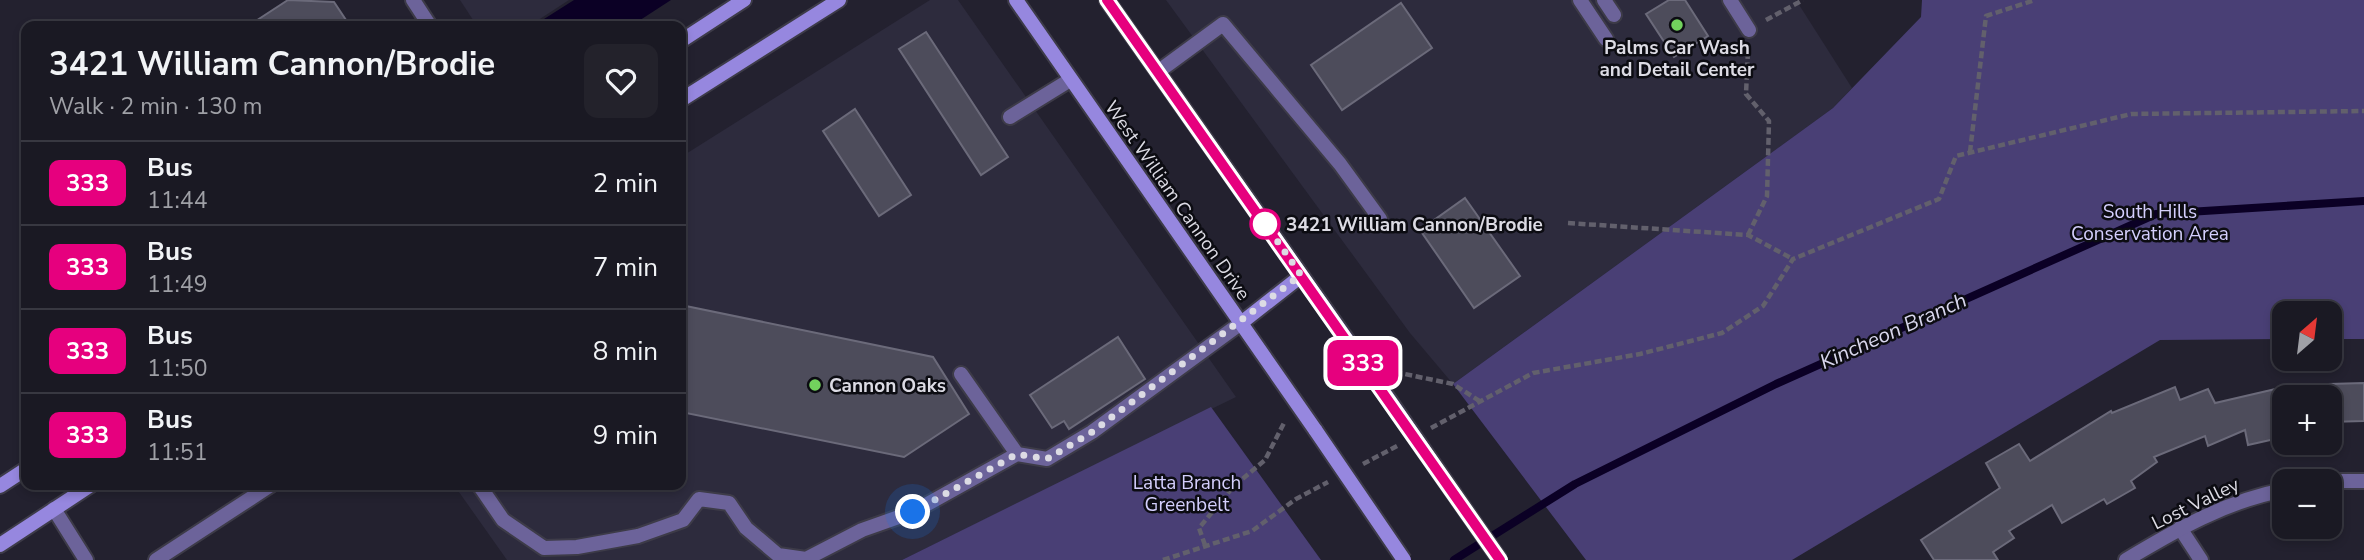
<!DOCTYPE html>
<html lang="en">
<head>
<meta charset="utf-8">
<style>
  :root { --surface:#1a1923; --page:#23222b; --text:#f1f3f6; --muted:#9fa0a6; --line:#383841 }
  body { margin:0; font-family:"Nunito Sans",sans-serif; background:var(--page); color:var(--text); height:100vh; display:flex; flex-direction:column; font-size:26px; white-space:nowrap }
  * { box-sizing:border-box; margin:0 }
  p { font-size:23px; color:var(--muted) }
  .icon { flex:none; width:38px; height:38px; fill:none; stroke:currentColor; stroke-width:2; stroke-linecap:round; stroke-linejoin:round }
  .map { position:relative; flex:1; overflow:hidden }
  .side { position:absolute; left:21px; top:21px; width:665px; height:469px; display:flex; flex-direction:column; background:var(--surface); border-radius:14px; box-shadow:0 4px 10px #0003,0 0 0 2px var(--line) }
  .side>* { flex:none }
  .badge { padding:0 14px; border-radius:10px; font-size:24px; line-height:46px }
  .needle { width:46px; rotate:28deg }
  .tools { position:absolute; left:2272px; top:301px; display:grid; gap:14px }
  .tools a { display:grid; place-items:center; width:70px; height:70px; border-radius:14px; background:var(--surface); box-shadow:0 4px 10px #0003,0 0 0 2px var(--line); font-size:35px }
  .you { position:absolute; width:35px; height:35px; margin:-18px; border:5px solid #fff; border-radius:50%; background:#1a73e8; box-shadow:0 0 0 10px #1a73e833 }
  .map>.badge { position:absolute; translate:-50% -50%; box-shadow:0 0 0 4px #fff }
  .round { display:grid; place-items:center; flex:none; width:74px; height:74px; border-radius:14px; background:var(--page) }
  .headline { display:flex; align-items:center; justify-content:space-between; height:119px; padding:0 28px }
  h1 { font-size:33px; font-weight:700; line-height:52px }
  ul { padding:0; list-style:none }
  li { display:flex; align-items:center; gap:21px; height:84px; padding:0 28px; border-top:2px solid var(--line) }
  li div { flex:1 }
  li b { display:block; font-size:26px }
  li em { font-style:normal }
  li .badge { min-width:77px; font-weight:700; text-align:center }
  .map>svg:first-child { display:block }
  .built { fill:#2d2b3d }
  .green { fill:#493f75 }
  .water { fill:#0b0025 }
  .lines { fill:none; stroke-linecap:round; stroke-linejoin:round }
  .stream { stroke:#0b0025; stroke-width:8 }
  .building { fill:#4d4c5b; stroke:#6b6a7a; stroke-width:2 }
  .lane-casing { stroke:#3d3b48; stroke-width:18 }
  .street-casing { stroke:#3d3b48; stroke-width:18 }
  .secondary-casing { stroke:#3d3b48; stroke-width:18 }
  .path { stroke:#62606c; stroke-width:4.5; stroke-dasharray:7 3.5; stroke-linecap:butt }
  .lane { stroke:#6c639a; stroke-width:14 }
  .street { stroke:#6c639a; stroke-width:14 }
  .secondary { stroke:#9687df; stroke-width:14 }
  .secondary-bridge-casing { stroke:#3d3b48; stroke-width:18; stroke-linecap:butt }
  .secondary-bridge { stroke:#9687df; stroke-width:14 }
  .line-casing { stroke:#fff; stroke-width:16 }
  .line { stroke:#e6007e; stroke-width:10 }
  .walk { stroke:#dcdbe4; stroke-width:7; stroke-dasharray:0 12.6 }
  .poi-dot { fill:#72d25d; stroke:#0c0c12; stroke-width:2.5 }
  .stop-dot { fill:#fff; stroke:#e6007e; stroke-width:3.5 }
  .labels { text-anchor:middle; stroke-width:5; stroke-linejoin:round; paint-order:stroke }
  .poi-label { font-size:19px; font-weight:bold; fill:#dcdbe4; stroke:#0c0c12 }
  .street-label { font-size:19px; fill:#dcdbe4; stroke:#0c0c12 }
  .park-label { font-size:19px; fill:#d4cffd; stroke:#0c0c12 }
  .stop-label { font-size:19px; font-weight:bold; fill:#dcdbe4; stroke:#0c0c12; text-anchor:start }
  .water-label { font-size:21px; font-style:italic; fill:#d8d6ed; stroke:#0c0c12 }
</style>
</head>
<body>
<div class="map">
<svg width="2364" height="560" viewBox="0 0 2364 560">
  <rect width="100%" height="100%" fill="#23212f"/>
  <g class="built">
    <path d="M460 0H569L529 26H477Z"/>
    <path d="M930 0H958L1236 397 902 560H507L454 485H681V157Z"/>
    <path d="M1166 0H1796L1852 88 1833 108 1453 384 1410 333Z"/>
  </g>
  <g class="green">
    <path d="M1922 0H2364V339H2329V313H2284V339L2160 340 1792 560H1586L1453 384 1833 108 1921 17Z"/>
    <path d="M1211 407 1321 560H902Z"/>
  </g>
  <path class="water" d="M574 0H671L631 26H533Z"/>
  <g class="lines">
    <path class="stream" d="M1454 560 1575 484 1776 384 2156 214 2364 201"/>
  </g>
  <g class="building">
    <path d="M288 0 334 2 350 26H248Z"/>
    <path d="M1669 0H1685L1708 36 1674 57 1646 14Z"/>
    <path d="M1401 3 1432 48 1342 110 1311 65Z"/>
    <path d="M926 32 1008 157 981 175 899 49Z"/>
    <path d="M855 109 911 195 879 216 823 131Z"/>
    <path d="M1465 198 1520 276 1474 308 1420 230Z"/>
    <path d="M681 305 933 357 969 414 904 457 681 412Z"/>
    <path d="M1118 337 1145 379 1069 429 1064 421 1052 428 1030 395Z"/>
    <path d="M2364 383V421L2329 422V384Z"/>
    <path d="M2175 387 2180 400 2208 389 2215 403 2284 387V437L2248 445 2245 430 2208 446 2205 436 2154 457 2157 462 2131 481 2135 488 2107 504 2104 499 2062 523 2052 505 2009 531 2014 538 1993 552 1998 560H1934L1921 540 2000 488 1986 463 2019 444 2030 461 2111 411 2112 413Z"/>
  </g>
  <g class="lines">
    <defs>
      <g id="lane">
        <path d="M1580 0 1606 39"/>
        <path d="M1604 0 1614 15"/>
        <path d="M1730 0 1749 30"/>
        <path d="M1159 71 1223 24 1340 164 1380 219"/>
        <path d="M1010 117 1070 80"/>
        <path d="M961 374 1017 454 1047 459 1092 432 1241 323"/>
        <path d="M479 485 503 520 544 548 577 547 638 536 683 520 699 499 729 503 746 528 778 555 806 559 862 530 913 512 1017 454"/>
        <path d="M54 509 86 560"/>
        <path d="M156 560 271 485"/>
      </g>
      <g id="street">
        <path d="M413 0 430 26"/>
        <path d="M2328 481H2364"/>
        <path d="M2180 528 2201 560"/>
        <path d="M2126 560C2176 530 2226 501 2284 490"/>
      </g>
      <g id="secondary">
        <path d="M1016 0 1316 431"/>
        <path d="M1107 0 1376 381"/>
        <path d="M681 41 744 0"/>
        <path d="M681 100 839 0"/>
        <path d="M1241 323 1301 276"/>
        <path d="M0 486 26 469"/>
        <path d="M0 545 91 485"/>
      </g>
    </defs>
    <use href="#lane" class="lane-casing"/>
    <use href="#street" class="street-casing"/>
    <use href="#secondary" class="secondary-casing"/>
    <g class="path">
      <path d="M1766 20 1803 0"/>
      <path d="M1970 152 1986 16 2035 0"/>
      <path d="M1568 223 1748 235 1793 259"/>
      <path d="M1748 235 1767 196 1769 121 1746 94 1748 50"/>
      <path d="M1395 372 1453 384 1481 402"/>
      <path d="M1431 428 1533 373 1640 354 1722 333 1763 306 1793 259 1939 199 1956 156 2131 114 2364 111"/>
      <path d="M1363 464 1399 445"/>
      <path d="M1205 545 1199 528 1233 487 1265 460 1285 421"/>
      <path d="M1163 560 1252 531 1296 499 1328 482"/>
    </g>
    <use href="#lane" class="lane"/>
    <use href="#street" class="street"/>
    <use href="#secondary" class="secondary"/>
    <defs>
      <g id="secondary-bridge">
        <path d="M1376 381 1500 560"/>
        <path d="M1316 431 1404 560"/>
      </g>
    </defs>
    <use href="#secondary-bridge" class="secondary-bridge-casing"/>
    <use href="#secondary-bridge" class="secondary-bridge"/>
  </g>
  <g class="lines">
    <defs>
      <path id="line" d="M1107 0 1500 560"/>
    </defs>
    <use href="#line" class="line-casing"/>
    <use href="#line" class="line"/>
    <path class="walk" d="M913 512 1017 454 1047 459 1092 432 1301 275 1262 219 1265 224"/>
  </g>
  <g class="poi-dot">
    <circle cx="1677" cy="25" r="7"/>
    <circle cx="815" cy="385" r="7"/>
  </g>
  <circle class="stop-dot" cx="1265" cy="224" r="14"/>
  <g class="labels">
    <g class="poi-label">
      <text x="1677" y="54">Palms Car Wash<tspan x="1677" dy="22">and Detail Center</tspan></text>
      <text x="829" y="392" text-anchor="start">Cannon Oaks</text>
    </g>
    <g class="street-label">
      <text transform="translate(1178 200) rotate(55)" y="7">West William Cannon Drive</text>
      <text transform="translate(2195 503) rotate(-26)" y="7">Lost Valley</text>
    </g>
    <g class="park-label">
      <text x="2150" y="218">South Hills<tspan x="2150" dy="22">Conservation Area</tspan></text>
      <text x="1187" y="489">Latta Branch<tspan x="1187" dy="22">Greenbelt</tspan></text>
    </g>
    <g class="stop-label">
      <text x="1286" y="231">3421 William Cannon/Brodie</text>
    </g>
    <g class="water-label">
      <text transform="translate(1893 331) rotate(-24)" y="7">Kincheon Branch</text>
    </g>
  </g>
</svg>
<div class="tools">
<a><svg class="needle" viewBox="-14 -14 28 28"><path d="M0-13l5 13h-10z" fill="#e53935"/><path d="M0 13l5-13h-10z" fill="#9fa0a6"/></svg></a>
<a>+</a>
<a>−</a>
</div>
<div class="you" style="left:913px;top:512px"></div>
<b class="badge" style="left:1363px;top:363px;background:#e6007e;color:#fff">333</b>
<section class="side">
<div class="headline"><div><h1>3421 William Cannon/Brodie</h1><p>Walk · 2 min · 130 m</p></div><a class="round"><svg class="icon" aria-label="heart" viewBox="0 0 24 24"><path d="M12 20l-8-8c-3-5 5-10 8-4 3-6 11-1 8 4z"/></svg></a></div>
<ul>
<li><span class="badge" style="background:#e6007e;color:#fff">333</span><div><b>Bus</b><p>11:44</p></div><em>2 min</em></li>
<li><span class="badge" style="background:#e6007e;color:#fff">333</span><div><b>Bus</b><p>11:49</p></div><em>7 min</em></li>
<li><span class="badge" style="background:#e6007e;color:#fff">333</span><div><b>Bus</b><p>11:50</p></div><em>8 min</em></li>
<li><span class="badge" style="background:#e6007e;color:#fff">333</span><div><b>Bus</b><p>11:51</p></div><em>9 min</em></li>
</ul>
</section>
</div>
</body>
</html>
